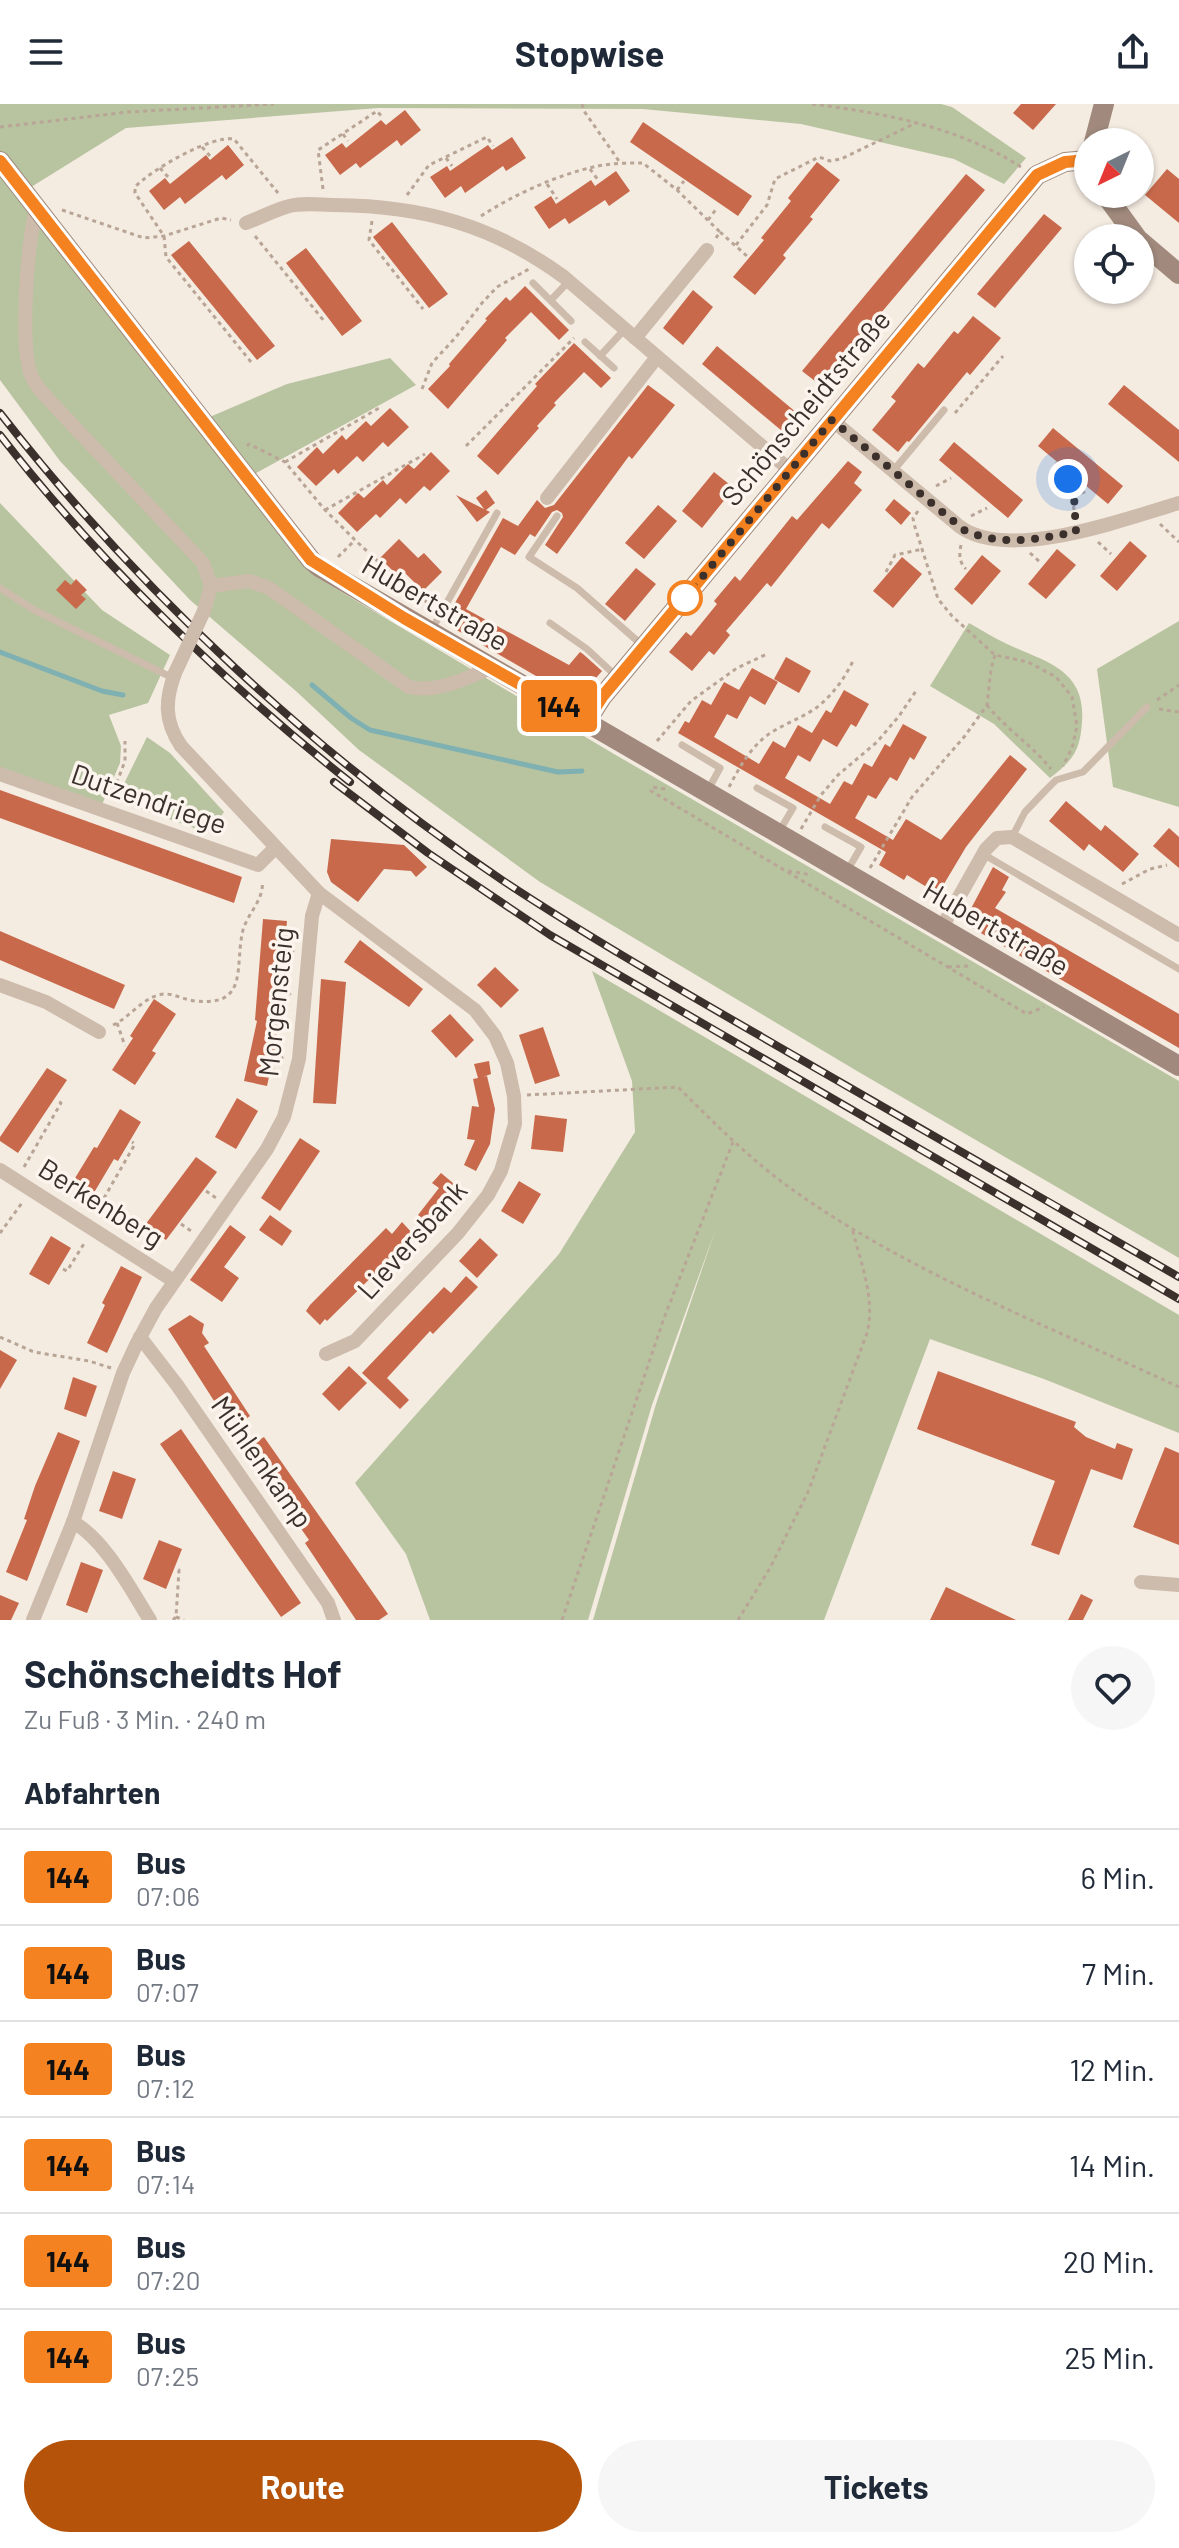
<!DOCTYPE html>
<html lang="de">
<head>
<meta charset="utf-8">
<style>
  :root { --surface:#fff; --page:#f6f6f7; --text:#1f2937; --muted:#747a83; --line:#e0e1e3; --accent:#b45309 }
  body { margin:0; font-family:Barlow,sans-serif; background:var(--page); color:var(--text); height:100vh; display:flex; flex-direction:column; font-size:30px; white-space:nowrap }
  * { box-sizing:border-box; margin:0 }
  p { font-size:26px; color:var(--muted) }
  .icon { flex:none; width:44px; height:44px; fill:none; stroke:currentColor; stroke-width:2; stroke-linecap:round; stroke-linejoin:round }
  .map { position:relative; height:1516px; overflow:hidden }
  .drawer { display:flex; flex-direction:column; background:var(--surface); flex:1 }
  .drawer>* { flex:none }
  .badge { padding:0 16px; border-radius:6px; font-size:28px; line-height:52px }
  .needle { width:52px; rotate:223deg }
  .buttons { position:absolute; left:1074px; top:24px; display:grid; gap:16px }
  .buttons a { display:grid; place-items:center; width:80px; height:80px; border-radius:50%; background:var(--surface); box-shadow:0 2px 6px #0004; font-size:40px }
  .you { position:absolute; width:40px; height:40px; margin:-20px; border:6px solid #fff; border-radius:50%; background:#1a73e8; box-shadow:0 0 0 12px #1a73e833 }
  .map>.badge { position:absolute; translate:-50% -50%; box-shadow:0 0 0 4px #fff }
  h2 { padding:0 24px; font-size:30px; line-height:72px }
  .round { display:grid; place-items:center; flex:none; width:84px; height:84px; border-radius:42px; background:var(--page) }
  .summary { display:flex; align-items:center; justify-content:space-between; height:136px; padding:0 24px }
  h1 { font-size:38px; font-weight:700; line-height:60px }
  .button { display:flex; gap:16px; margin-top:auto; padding:16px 24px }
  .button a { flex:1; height:92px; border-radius:48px; background:var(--accent); color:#fff; font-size:32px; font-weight:700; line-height:92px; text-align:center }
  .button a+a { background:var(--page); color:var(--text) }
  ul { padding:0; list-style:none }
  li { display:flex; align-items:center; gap:24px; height:96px; padding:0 24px; border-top:2px solid var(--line) }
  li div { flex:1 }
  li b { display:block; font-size:30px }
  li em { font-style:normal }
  li .badge { min-width:88px; font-weight:700; text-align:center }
  header { display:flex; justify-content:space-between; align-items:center; height:104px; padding:0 24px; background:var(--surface); font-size:36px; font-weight:700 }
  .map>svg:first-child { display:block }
  .green { fill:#b8c4a0 }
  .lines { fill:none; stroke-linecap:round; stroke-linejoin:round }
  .stream { stroke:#7fb0b2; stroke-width:5 }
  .building { fill:#c8694b }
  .path { stroke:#b9a596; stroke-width:3; stroke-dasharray:4 4; stroke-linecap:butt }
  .lane { stroke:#cdbbac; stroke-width:7 }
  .street { stroke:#cdbbac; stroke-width:14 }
  .secondary { stroke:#a18a7d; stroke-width:20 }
  .rail-casing { stroke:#3b302b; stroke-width:8 }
  .rail { stroke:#fbf5ee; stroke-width:5; stroke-dasharray:15; stroke-linecap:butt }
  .street-bridge { stroke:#cdbbac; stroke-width:14 }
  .line-casing { stroke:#fff; stroke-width:18 }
  .line { stroke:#f58220; stroke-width:12 }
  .walk { stroke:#3b302b; stroke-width:8; stroke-dasharray:0 14.4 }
  .stop-dot { fill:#fff; stroke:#f58220; stroke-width:4 }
  .labels { text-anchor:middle; stroke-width:7; stroke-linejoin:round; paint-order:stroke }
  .street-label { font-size:28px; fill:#3b302b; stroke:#fbf5ee }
</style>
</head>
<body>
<header><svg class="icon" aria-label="menu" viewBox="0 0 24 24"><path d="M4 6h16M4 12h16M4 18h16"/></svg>Stopwise<svg class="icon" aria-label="share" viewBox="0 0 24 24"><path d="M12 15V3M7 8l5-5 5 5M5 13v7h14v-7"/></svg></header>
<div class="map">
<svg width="1179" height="1516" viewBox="0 0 1179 1516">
  <rect width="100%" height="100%" fill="#f4ebe1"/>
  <g class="green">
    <path d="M0 0H941L952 3 1026 54 1004 80 954 55 801 20 643 5 378 4 126 24 28 85 0 50Z"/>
    <path d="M0 58 36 103 26 248 37 108 304 455 313 471 614 650 1179 977V1154L857 967 540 778 359 646 297 588 190 496 60 357 0 276Z"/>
    <path d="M390 254 416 281 251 372 205 315 287 280Z"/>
    <path d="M0 399 102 506 170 551 148 599 109 611 121 642 120 659 100 705 0 667Z"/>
    <path d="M1179 517V703L1113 683 1097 565Z"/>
    <path d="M969 519C982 526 994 534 1007 540 1045 558 1086 565 1082 618 1080 648 1072 657 1050 674L994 620 930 582Z"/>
    <path d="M147 633 170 649 224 708 208 729 116 696Z"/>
    <path d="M592 867 1179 1211V1329L1044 1275 930 1235 824 1516H593L656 1300 715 1127 652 1301 588 1516H430L406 1450 355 1379 559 1150 635 1028 632 977Z"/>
  </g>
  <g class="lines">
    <g class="stream">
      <path d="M0 548 102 587 123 591"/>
      <path d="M312 581 351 614 370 626 558 668 582 667"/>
    </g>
  </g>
  <g class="building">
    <path d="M1021 0H1056L1033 26 1013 9Z"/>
    <path d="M405 6 421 26 401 42 397 36 360 64 356 59 340 71 325 51 342 39 346 44 381 16 386 21Z"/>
    <path d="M643 18 752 92 738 112 630 38Z"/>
    <path d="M512 33 526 54 506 67 503 62 465 89 461 82 445 94 430 73 447 62 450 67 488 41 492 46Z"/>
    <path d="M228 41 244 61 226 76 222 71 185 100 180 93 164 106 149 87 165 74 170 80 206 51 210 56Z"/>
    <path d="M817 58 840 76 810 113 813 115 783 151 786 154 755 191 733 173 764 136 761 134 791 97 788 94Z"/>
    <path d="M1167 65 1179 75V119L1145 91Z"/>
    <path d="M616 67 630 87 609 102 605 96 569 120 565 114 549 125 534 103 551 92 556 100 591 76 595 82Z"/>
    <path d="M966 70 985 86 820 281 802 267Z"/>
    <path d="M1044 110 1062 124 995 204 977 190Z"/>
    <path d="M392 118 448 190 429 204 373 133Z"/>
    <path d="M189 137 275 242 257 256 171 151Z"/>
    <path d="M306 144 362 217 342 232 286 159Z"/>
    <path d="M525 182 569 226 559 236 531 208 505 234 507 236 448 305 428 285 450 262 449 260 487 216 485 215 506 193 510 197Z"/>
    <path d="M693 186 713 203 683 241 663 224Z"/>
    <path d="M973 212 1001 234 970 271 967 268 909 338 907 337 898 348 872 326 896 297 891 293 918 259 924 264 954 227 958 230Z"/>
    <path d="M574 239 611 274 601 284 584 268 554 299 556 301 537 322 539 324 498 371 477 352 537 282 535 280Z"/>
    <path d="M717 242 797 309 782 327 702 260Z"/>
    <path d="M648 281 675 301 632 355 629 352 557 450 545 441 563 413 562 409 557 406 552 408 535 433 530 430 515 451 501 443 466 505 569 561 580 548 583 550 602 567 579 594H574L455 525 462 512 451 506 503 414 518 422 537 396 545 404 554 401Z"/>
    <path d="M1124 281 1179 326V358L1108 300Z"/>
    <path d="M390 304 409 323 388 343 383 338 363 358 357 352 338 370 334 365 316 382 297 363 317 343 323 350 342 331 346 336 366 317 371 322Z"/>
    <path d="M1053 324 1123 382 1108 400 1038 342Z"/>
    <path d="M954 338 1023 396 1008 414 939 356Z"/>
    <path d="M431 348 450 367 430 387 424 382 406 400 400 394 380 414 376 410 357 428 338 409 358 389 364 394 383 376 387 381 408 360 414 365Z"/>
    <path d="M848 357 862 368 854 379 862 386 829 425 822 419 771 483 767 479 726 527 730 531 714 551 709 547 692 567 669 548 686 528 691 532 717 500 714 497 735 472 740 477 792 412 797 416Z"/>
    <path d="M714 368 734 384 702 424 682 407Z"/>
    <path d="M486 386 495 399 486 406 490 408 477 418 456 391 484 405 476 394Z"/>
    <path d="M894 395 911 409 901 421 885 406Z"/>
    <path d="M658 401 677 417 644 455 625 439Z"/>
    <path d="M399 435 418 454 424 449 442 468 423 487 404 468 399 473 380 454Z"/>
    <path d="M1130 437 1147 452 1117 487 1100 472Z"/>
    <path d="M1057 445 1076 461 1046 495 1028 480Z"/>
    <path d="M982 451 1001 467 972 501 954 485Z"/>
    <path d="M902 453 922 470 893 504 873 487Z"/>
    <path d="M636 464 656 480 625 517 605 500Z"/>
    <path d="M76 475 87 486 81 491 86 495 76 505 56 486 65 476 71 481Z"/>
    <path d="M786 553 811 567 799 589 774 575Z"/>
    <path d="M752 564 778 578 765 601 750 592 737 615 727 610 714 633 759 660 773 637 785 644 798 621 812 629 826 606 831 609 844 586 869 600 856 623 851 620 837 643 823 635 810 658 798 651 785 674 830 700 844 677 852 681 864 659 872 663 885 640 890 643 903 620 927 633 914 656 910 653 897 677 890 673 876 695 868 691 855 714 893 736 906 715 941 736 1010 651 1027 665 966 743 938 790 907 771 904 776 879 761 886 748 678 629 685 617 689 619 702 596 711 601 724 578 739 586Z"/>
    <path d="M0 686 242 773 234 799 0 714Z"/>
    <path d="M1066 697 1101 727 1105 721 1139 750 1123 768 1089 740 1084 747 1049 717Z"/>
    <path d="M1169 724 1179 733V764L1153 742Z"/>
    <path d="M331 735 404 741 427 763 416 773 411 767 384 765 358 798 331 778 327 768Z"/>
    <path d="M993 763 1009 773 1002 786 1006 788 995 804 1179 910V944L967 821 966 814Z"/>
    <path d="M263 815 287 817 276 940 267 982 244 977 257 917 255 916Z"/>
    <path d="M0 827 125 881 114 905 0 856Z"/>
    <path d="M360 836 423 885 409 903 344 858Z"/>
    <path d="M495 863 519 886 501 904 477 881Z"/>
    <path d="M321 875 346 878 336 1000 313 999Z"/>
    <path d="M154 895 176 910 152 947 156 949 135 981 112 966 133 934 130 932Z"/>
    <path d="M450 910 474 936 456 954 431 927Z"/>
    <path d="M543 923 560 972 535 980 519 931Z"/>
    <path d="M489 957 491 970 483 973 487 972 495 1005 490 1040 476 1067 464 1061 475 1036 467 1035 472 1002 479 1003 473 975 478 974 474 960Z"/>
    <path d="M47 964 67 976 18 1049 0 1037V1033Z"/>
    <path d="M237 994 258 1007 236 1045 215 1033Z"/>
    <path d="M120 1005 141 1018 118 1057 114 1055 92 1092 72 1079 94 1043 97 1044Z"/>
    <path d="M535 1011 567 1015 563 1048 531 1045Z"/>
    <path d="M300 1034 320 1047 280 1107 261 1094Z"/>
    <path d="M196 1053 217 1068 166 1136 145 1121Z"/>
    <path d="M441 1069 466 1090 436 1126 418 1111 439 1084 432 1079Z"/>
    <path d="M519 1077 541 1090 523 1120 501 1107Z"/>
    <path d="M270 1111 292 1127 282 1142 259 1126Z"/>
    <path d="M402 1118 413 1130 404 1141 327 1217 325 1215 320 1221 306 1207 310 1201 386 1124 392 1130Z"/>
    <path d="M230 1121 246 1133 224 1163 239 1174 222 1198 190 1176Z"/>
    <path d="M51 1132 71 1144 49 1181 29 1170Z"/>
    <path d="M480 1134 498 1151 477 1174 459 1157Z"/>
    <path d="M121 1162 142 1173 107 1249 87 1239 105 1201 102 1199Z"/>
    <path d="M466 1172 478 1183 433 1230 430 1227 387 1274 409 1296 400 1305 362 1269 444 1183 451 1189Z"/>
    <path d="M190 1211 204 1220 202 1229 209 1239 204 1242 250 1312 232 1325 168 1225Z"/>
    <path d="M0 1246 17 1256 0 1285Z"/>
    <path d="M349 1262 367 1279 339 1307 322 1290Z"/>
    <path d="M938 1267 1076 1318 1074 1323 1086 1333 1115 1345 1117 1339 1133 1345 1122 1376 1091 1365 1059 1451 1031 1441 1055 1377 917 1325Z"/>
    <path d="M73 1273 97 1282 86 1313 64 1305Z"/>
    <path d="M181 1325 301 1499 281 1513 160 1340Z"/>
    <path d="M58 1328 80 1337 27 1477 6 1468 27 1416 24 1415 35 1382Z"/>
    <path d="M264 1333 388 1510 379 1516H356L305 1439 309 1436 245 1345Z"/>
    <path d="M1165 1343 1179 1349V1441L1133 1423Z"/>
    <path d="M113 1367 136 1375 122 1415 99 1407Z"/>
    <path d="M159 1436 182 1445 166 1485 143 1475Z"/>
    <path d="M81 1458 103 1466 87 1509 66 1501Z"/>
    <path d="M946 1483 1016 1516H930Z"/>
    <path d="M1081 1490 1093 1496 1083 1516H1068Z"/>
    <path d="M0 1491 19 1499 11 1516H0Z"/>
  </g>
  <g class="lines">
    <g class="path">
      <path d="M582 0 584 7 621 60"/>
      <path d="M812 0C884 9 959 23 1021 63"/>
      <path d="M0 23 128 8 274 0"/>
      <path d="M343 30 348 37"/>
      <path d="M202 43 210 52"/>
      <path d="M446 54 452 62"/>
      <path d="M160 64 170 75"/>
      <path d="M590 65 598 76"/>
      <path d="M547 80 557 95"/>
      <path d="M323 85 318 46 377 7 383 14"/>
      <path d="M677 86 684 77"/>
      <path d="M407 91 429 61 487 33 493 42"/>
      <path d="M62 106 144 134 164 132 221 114 231 116"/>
      <path d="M481 112C515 90 559 70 598 62 613 59 629 59 643 59L677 86 720 128 716 134"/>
      <path d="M708 116 717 104"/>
      <path d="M372 117 369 136 423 205"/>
      <path d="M720 128 748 153"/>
      <path d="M255 132 324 217"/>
      <path d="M736 141 767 101 775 75 819 53 830 57 841 55 916 19"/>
      <path d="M251 258 166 153 164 132 135 89V83C151 66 211 31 234 35L278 89"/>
      <path d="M422 285 432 259 456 233 482 199 497 183 529 165"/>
      <path d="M955 309 1003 252"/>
      <path d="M247 342 249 340 285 358 325 406 355 436 401 479 431 501"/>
      <path d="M466 342 574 234"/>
      <path d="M285 358 381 303"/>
      <path d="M1056 358C1069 376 1074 389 1074 412"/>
      <path d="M936 382 951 374"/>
      <path d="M1074 392 1087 387"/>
      <path d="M325 406 425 350"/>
      <path d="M918 407 913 414 914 420 938 495 952 512 995 551 1028 558 1056 573 1072 593 1077 622 1072 644 1063 662"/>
      <path d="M971 412 987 404"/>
      <path d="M1160 420 1179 438"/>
      <path d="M1098 438 1111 450"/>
      <path d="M961 441C959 451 959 458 966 465"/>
      <path d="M1030 449 1040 458"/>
      <path d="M338 453 355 436"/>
      <path d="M886 468 895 451 923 445"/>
      <path d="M1157 596 1179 581"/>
      <path d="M987 601C1006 625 1032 641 1051 665"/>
      <path d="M1159 605 1179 608"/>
      <path d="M657 637 691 597 737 564 767 550"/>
      <path d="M729 683C739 664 749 646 766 632 781 621 800 615 816 604 832 592 845 574 854 555"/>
      <path d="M665 685 652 683 651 687 1027 910 1044 903"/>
      <path d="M111 694 125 657V637"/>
      <path d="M801 725 821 691 838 671 877 638 899 612 916 587"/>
      <path d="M870 764 912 693 964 633 987 601 991 565 995 551"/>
      <path d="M788 767 812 771"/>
      <path d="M1122 780 1150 765 1167 761"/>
      <path d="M294 848C285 843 284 836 290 829L294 827"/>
      <path d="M948 863 968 862"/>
      <path d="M288 908 282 903 281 897 286 891 291 889"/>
      <path d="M117 919 125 942"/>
      <path d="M113 921C131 913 144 891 165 890 175 890 185 896 195 897 250 903 234 862 243 826 248 809 265 794 262 777"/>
      <path d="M279 974 273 968C273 961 276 955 284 953"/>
      <path d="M527 991 678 983C717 1022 755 1060 800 1091 915 1171 1053 1224 1179 1283"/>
      <path d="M24 1063 61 999 58 997"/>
      <path d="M206 1087 216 1094"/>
      <path d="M96 1108 135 1040 132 1038"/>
      <path d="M181 1120 191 1127"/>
      <path d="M0 1129 22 1099"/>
      <path d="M63 1165 67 1167 85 1138"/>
      <path d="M0 1233 34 1248 89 1257 111 1264"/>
      <path d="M176 1513 184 1516"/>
      <path d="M173 1516 176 1513 179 1466H176"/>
      <path d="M562 1516 664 1214 733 1038"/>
      <path d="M738 1516 770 1464 808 1388 867 1229C876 1195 860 1157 852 1124"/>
    </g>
    <g class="lane">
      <path d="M533 179 571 217"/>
      <path d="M551 196 568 178"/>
      <path d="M585 238 614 264"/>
      <path d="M600 252 625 225"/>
      <path d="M893 367 944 306"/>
      <path d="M557 412 529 453 577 484 642 541"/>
      <path d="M0 484 34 506 173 574"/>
      <path d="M550 519 587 545 616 572"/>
      <path d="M431 527 497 409"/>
      <path d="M682 641 720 664 708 686"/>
      <path d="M757 684 793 704 780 726"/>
      <path d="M825 723 861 743 847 767"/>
      <path d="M1012 733 1025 708 1045 687 1056 676 1083 668 1147 603"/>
      <path d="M983 750 1179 865"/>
    </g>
    <g class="street">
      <path d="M37 103C27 132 20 243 31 271 34 280 42 288 49 296L203 459 211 482 204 507"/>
      <path d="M246 119C259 114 273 107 286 103 300 98 320 101 335 101 423 102 493 121 564 173L791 367"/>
      <path d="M635 234 707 146"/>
      <path d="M832 316 959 422C1007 459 1125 415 1179 399"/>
      <path d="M547 394 657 253"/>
      <path d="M211 482 249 477 269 484 409 583C439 589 463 575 491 564"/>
      <path d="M175 569C165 596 164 617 181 642L319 789 475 906 495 932 507 959 514 992 515 1020 501 1067 488 1091 458 1129 355 1237 326 1250"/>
      <path d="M0 670 258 761 275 744"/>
      <path d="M941 825 986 745 997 734 1012 733 1179 831"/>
      <path d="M0 881 46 898 99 928"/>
      <path d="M0 1066 174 1177"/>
      <path d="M140 1233 177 1281 328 1499 334 1516"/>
      <path d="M73 1418C105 1436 130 1484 150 1516"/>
      <path d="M1141 1478 1179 1481"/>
      <path d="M33 1516 73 1418 123 1269 137 1239 156 1204 267 1045 284 1013 299 955 312 812 319 789"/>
    </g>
    <g class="secondary">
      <path d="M1094 38 1104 0"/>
      <path d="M0 57 311 456 319 463 1179 962"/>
      <path d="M1105 90 1137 134"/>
      <path d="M1140 137 1179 170"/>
      <path d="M586 618 602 593 1037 71 1065 58 1088 56"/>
    </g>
    <defs>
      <g id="rail">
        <path d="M0 309C138 486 316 651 502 776 599 840 700 897 800 955 926 1028 1053 1100 1179 1173"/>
        <path d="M0 331C98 458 225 579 350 678"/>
        <path d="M334 678 428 749 550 831 1179 1195"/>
      </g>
    </defs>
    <use href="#rail" class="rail-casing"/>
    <use href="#rail" class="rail"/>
    <path class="street-bridge" d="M175 569 204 507"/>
  </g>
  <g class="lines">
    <defs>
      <path id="line" d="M0 57 311 456 404 514 586 618 602 593 1037 71 1065 58 1088 56"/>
    </defs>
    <use href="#line" class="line-casing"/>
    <use href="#line" class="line"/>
    <path class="walk" d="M685 494 832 316 964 426C1001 443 1037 435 1076 428L1074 392 1068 375"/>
  </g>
  <circle class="stop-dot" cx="685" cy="494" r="16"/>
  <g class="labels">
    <g class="street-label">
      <text transform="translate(806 304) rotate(-50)" y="10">Schönscheidtstraße</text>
      <text transform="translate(435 499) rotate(30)" y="10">Hubertstraße</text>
      <text transform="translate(149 695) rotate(19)" y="10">Dutzendriege</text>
      <text transform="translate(996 824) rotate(30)" y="10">Hubertstraße</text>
      <text transform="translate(276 898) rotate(-84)" y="10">Morgensteig</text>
      <text transform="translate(101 1099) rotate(32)" y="10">Berkenberg</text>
      <text transform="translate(412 1136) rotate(-48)" y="10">Lieversbank</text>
      <text transform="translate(262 1358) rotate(55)" y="10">Mühlenkamp</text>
    </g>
  </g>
</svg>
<div class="buttons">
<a><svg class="needle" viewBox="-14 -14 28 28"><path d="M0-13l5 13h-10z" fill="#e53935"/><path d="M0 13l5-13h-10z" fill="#747a83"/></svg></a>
<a><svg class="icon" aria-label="locate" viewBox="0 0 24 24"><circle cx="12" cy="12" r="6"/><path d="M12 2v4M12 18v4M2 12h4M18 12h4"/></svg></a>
</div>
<div class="you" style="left:1068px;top:375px"></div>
<b class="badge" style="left:559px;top:602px;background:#f58220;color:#111">144</b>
</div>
<section class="drawer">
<div class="summary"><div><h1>Schönscheidts Hof</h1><p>Zu Fuß · 3 Min. · 240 m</p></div><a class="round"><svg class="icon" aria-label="heart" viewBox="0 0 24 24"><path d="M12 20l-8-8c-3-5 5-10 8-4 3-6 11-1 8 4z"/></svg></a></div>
<h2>Abfahrten</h2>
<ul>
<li><span class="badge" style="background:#f58220;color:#111">144</span><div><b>Bus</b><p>07:06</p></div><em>6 Min.</em></li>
<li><span class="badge" style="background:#f58220;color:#111">144</span><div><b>Bus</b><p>07:07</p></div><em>7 Min.</em></li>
<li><span class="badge" style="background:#f58220;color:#111">144</span><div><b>Bus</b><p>07:12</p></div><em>12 Min.</em></li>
<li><span class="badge" style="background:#f58220;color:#111">144</span><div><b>Bus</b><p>07:14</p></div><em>14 Min.</em></li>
<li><span class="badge" style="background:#f58220;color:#111">144</span><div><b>Bus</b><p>07:20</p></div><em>20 Min.</em></li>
<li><span class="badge" style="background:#f58220;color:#111">144</span><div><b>Bus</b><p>07:25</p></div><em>25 Min.</em></li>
</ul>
<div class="button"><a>Route</a><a>Tickets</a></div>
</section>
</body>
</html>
